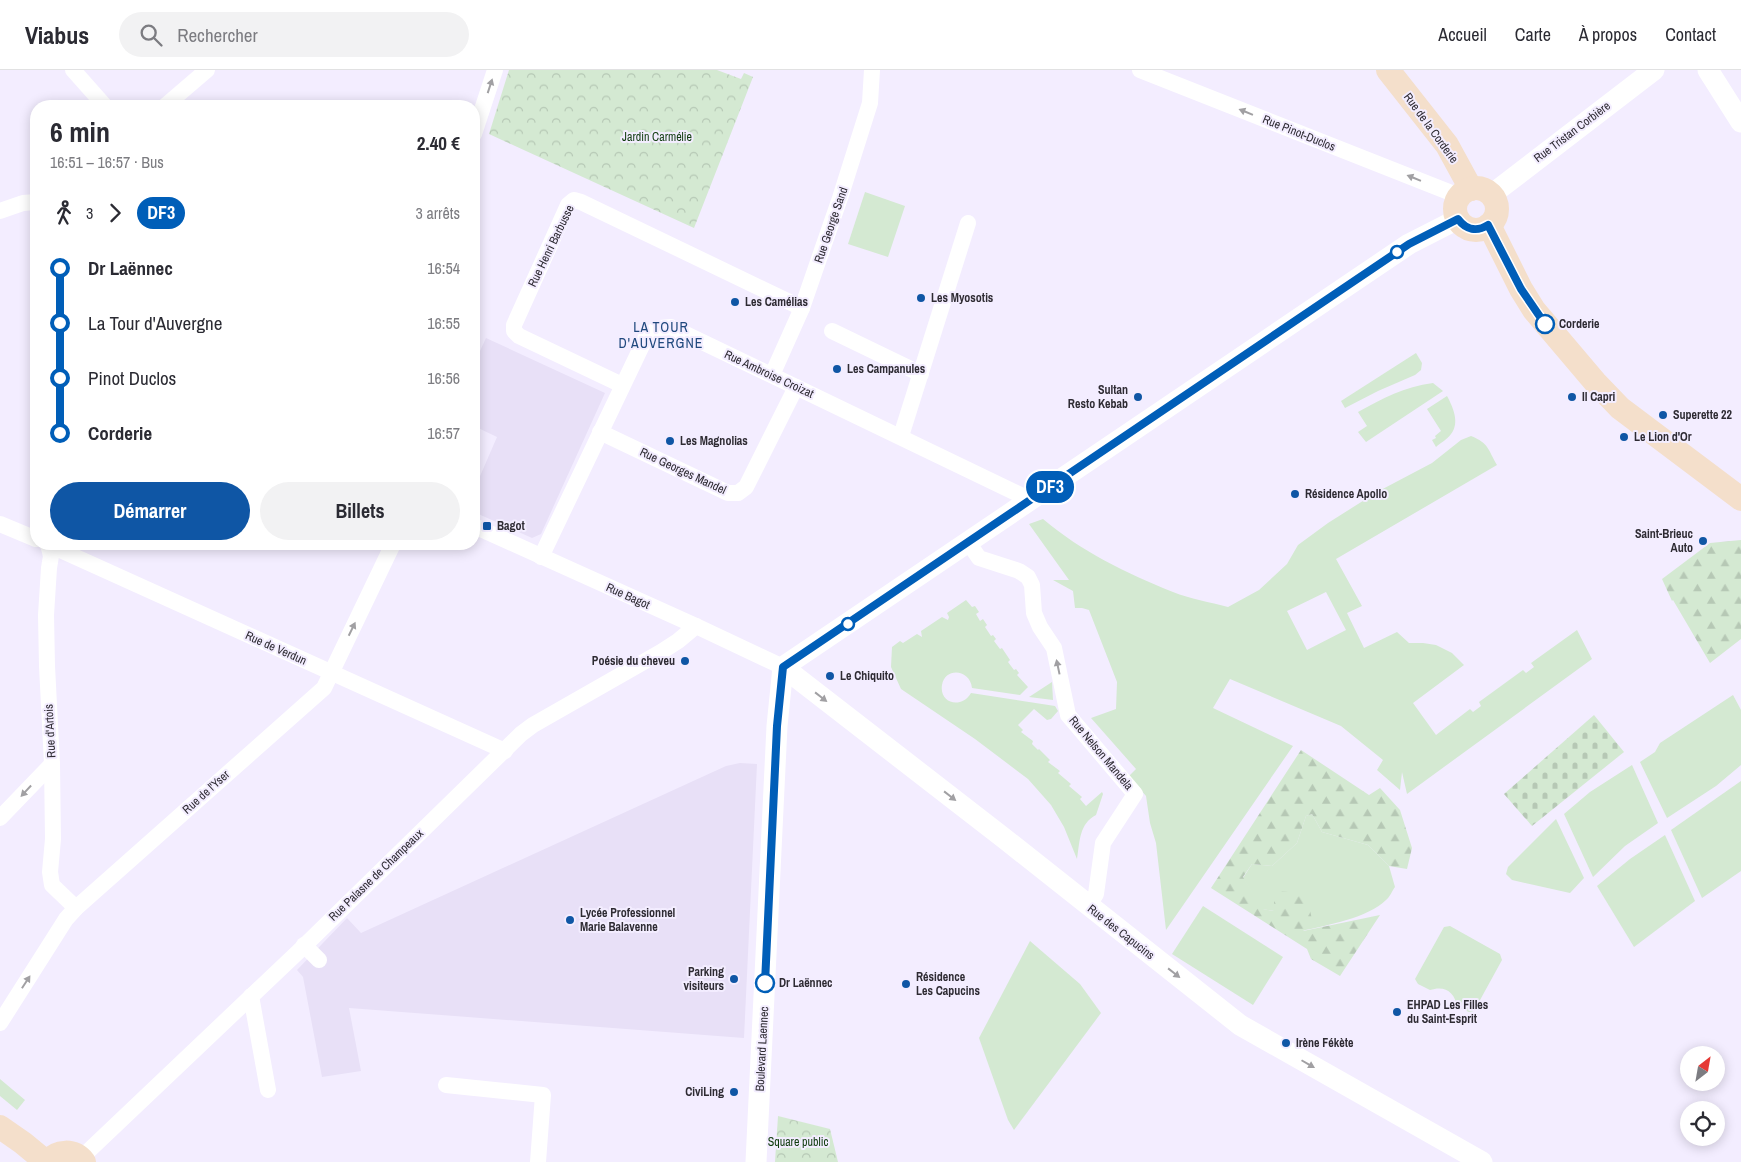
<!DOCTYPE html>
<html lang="fr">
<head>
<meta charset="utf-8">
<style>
  :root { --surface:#fff; --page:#f2f2f3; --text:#2b2b33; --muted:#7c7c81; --line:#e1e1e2; --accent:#0f56a5 }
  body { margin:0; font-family:"Archivo Narrow",sans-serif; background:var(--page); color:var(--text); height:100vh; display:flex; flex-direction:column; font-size:19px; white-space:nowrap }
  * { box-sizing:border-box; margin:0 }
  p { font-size:16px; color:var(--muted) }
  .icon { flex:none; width:28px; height:28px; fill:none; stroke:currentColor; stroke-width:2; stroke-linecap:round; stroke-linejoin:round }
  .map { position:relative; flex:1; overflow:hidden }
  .sheet { position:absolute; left:30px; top:30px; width:450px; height:450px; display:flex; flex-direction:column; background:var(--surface); border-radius:20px; box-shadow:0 2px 12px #0003 }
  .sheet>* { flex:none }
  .badge { padding:0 10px; border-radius:16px; font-size:18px; line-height:32px }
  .needle { width:32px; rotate:31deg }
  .controls { position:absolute; left:1680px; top:976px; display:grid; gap:10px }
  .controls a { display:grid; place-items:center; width:45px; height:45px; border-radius:50%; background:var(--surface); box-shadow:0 2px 12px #0003; font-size:25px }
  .map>.badge { position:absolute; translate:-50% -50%; box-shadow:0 0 0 2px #fff }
  .legs { display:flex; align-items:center; gap:8px; height:55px; padding:0 20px; font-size:16px }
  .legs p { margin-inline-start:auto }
  .overview { display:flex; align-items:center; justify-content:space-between; height:85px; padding:0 20px }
  h1 { font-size:28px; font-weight:800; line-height:38px }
  .action { display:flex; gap:10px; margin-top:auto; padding:10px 20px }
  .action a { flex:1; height:58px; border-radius:30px; background:var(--accent); color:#fff; font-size:20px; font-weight:800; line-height:58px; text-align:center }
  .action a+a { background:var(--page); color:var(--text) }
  ul { padding:0 20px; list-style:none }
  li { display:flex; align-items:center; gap:18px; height:55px; font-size:19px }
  li i { display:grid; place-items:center; width:8px; height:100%; margin:0 6px; background:currentColor }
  li i::after { content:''; width:12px; height:12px; margin:-6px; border:4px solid; border-radius:50%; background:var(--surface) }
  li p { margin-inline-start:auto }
  li:first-child i { background:linear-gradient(#0000 50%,currentColor 0) }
  li:last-child i { background:linear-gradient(currentColor 50%,#0000 0) }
  header { display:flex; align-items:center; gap:30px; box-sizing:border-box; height:70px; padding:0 25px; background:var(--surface); border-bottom:1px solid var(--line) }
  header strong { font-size:24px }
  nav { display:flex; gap:28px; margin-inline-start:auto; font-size:18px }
  .search { width:350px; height:45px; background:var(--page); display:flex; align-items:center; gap:12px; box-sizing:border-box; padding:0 18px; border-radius:28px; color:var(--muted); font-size:19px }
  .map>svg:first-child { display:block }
  .built { fill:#e8e0f7 }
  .green { fill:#d4e9d2; fill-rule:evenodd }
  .forest { fill:url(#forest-firs) }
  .cemetery { fill:url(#cemetery-stones) }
  .park { fill:url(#park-crowns) }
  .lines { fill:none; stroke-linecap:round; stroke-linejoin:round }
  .minor { stroke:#fff; stroke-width:16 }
  .tertiary { stroke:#fff; stroke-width:21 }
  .secondary { stroke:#f4dfcb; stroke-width:24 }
  .oneway { fill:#a1a0a3 }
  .line-1-casing { stroke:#fff; stroke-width:11 }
  .line-1 { stroke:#005eb8; stroke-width:8 }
  .stop-1-dot { fill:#fff; stroke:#005eb8; stroke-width:2.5 }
  .poi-dot { fill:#0f56a5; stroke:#f3edff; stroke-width:2 }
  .labels { text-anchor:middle; stroke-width:4; stroke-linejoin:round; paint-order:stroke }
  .street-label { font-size:12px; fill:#2e2b33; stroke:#f3edff }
  .park-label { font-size:12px; fill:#0f3b0e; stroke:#f3edff }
  .poi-label { font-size:12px; font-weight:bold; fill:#2e2b33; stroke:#f3edff; text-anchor:start }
  .stop-label { font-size:12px; font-weight:bold; fill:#2e2b33; stroke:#f3edff; text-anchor:start }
  .neighbourhood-label { font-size:14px; letter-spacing:1px; fill:#20497e; stroke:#f3edff }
</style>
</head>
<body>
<header>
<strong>Viabus</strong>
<div class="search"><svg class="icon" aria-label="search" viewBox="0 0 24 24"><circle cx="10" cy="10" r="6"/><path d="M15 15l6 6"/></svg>Rechercher</div>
<nav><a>Accueil</a><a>Carte</a><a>À propos</a><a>Contact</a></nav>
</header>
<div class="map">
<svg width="1741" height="1092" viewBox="0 0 1741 1092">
  <defs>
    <pattern id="forest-firs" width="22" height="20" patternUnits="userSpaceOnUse" patternTransform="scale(1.25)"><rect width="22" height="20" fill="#d4e9d2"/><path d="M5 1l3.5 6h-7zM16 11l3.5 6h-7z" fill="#b6c8b5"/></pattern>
    <pattern id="cemetery-stones" width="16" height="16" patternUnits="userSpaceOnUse" patternTransform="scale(1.25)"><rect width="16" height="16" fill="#d4e9d2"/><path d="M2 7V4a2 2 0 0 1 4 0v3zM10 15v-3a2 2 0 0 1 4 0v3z" fill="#b6c8b5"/></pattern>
    <pattern id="park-crowns" width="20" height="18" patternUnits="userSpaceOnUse" patternTransform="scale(1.25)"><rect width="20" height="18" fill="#d4e9d2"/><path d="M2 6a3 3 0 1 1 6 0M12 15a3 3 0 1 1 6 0" fill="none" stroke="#b6c8b5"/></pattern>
  </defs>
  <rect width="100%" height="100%" fill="#f3edff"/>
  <g class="built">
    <path d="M486 268 605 323 541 464 532 468 474 442V420L497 367 474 356V294Z"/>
    <path d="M740 693 757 694 744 968 349 938 361 1001 322 1007 303 907 297 900 347 848 361 863 726 696Z"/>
  </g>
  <g class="green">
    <path d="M865 122 905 136 888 187 848 174Z"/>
    <path d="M1416 283 1422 293 1421 300 1415 305 1378 321 1345 338 1341 331Z"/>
    <path d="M1433 313 1443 321 1366 372 1358 362 1367 356 1358 342C1383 328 1404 317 1433 313Z"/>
    <path d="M1447 326C1453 337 1460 353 1451 364 1448 369 1440 373 1436 377L1432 370 1436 368 1435 366 1441 361 1427 339Z"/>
    <path d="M1471 366C1489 373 1488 380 1497 395L1336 489 1362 536 1347 543 1364 578 1397 562 1409 573H1423L1436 575 1452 583 1464 595 1413 633 1436 665 1470 639 1473 642 1481 636 1479 632 1523 600 1526 603 1534 597 1531 593 1577 560 1592 589 1407 724 1402 702 1400 720 1377 700 1383 690 1341 656 1230 609 1213 638 1293 676 1166 860 1156 773 1150 753 1146 726 1129 706 1136 699 1091 648 1116 639 1117 612 1089 540 1082 538H1075L1073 521 1053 510H1069L1029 454 1043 449C1082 482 1126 503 1173 522 1190 529 1210 532 1228 537L1259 520 1287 494 1298 475 1328 453 1377 422 1432 393 1461 370ZM1326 522 1346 560 1307 580 1287 541Z"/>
    <path d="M966 530 972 537 975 536 979 542 976 544 980 551 983 549 987 555 985 557 991 566 993 565 996 569 994 571 1000 579 1002 578 1010 590 1008 592 1014 600 1016 599 1019 603 1017 605 1028 617 1020 625 972 618C970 599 945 597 942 615 939 634 962 639 971 623L1055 636 1058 641 1051 649 1047 650 1034 639 1018 655 1023 660 1021 662 1033 671 1032 674 1038 680 1039 679 1050 690 1048 692 1060 701 1058 703 1071 714 1069 716 1082 727 1080 729 1086 736 1102 722 1103 724 1096 745C1079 754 1080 771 1077 789L1064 757 1051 735 1028 709 975 669 901 619 891 597 892 577 900 571 903 573 917 564 922 567 921 561 942 547 948 550 949 547 947 543Z"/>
    <path d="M1052 612 1053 630 1029 627Z"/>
    <path d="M1733 625 1741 640V695L1716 716 1667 748 1640 692 1655 682 1660 673Z"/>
    <path d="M1632 695 1658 753 1625 776 1593 807 1564 744 1590 722Z"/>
    <path d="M1741 711V801L1702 828 1671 760Z"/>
    <path d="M1312 744 1322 762 1368 775 1389 796 1395 817C1392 821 1390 827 1386 830 1368 848 1327 855 1302 861L1274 841 1262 839 1243 808 1252 794 1272 796 1297 773 1306 746Z"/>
    <path d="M1556 749 1584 808 1570 823 1512 810 1506 804 1508 797Z"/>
    <path d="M1665 765 1695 831 1634 877 1597 816 1630 789Z"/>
    <path d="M1203 836 1283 887 1253 935 1172 884Z"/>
    <path d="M1450 856 1500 884 1502 890 1474 941 1469 942 1457 937C1455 922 1445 915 1430 920L1418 914 1415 909 1444 857Z"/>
    <path d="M1030 871 1080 914 1101 943 1014 1060 1008 1050 979 968Z"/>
    <path d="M0 1009 25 1030 17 1040 0 1026Z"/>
  </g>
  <g class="forest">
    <path d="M1741 470V569L1710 593 1673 530 1672 531 1662 509 1710 473Z"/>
    <path d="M1301 680 1369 725 1380 718 1400 740 1412 778 1407 799 1389 796 1368 775 1322 762 1312 744 1306 746 1297 773 1272 796 1252 794 1243 807 1263 839 1274 841V832L1282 821C1303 824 1309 829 1312 850L1303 861 1380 845 1340 906 1311 889 1307 879 1211 818Z"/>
  </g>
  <path class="cemetery" d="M1594 645 1624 682 1532 756 1504 724Z"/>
  <g class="park">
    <path d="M509 0H717L741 9 744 3 753 7 694 158 489 64Z"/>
    <path d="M778 1046 830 1059 838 1092H775Z"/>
  </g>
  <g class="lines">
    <g class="minor">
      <path d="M73 0 105 36"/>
      <path d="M1140 0 1459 126"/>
      <path d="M165 36 207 0"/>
      <path d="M474 64 495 0"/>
      <path d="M0 141 23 133 36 132"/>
      <path d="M832 261 921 304"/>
      <path d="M772 305 802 238 840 128 870 33 872 0"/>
      <path d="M622 315 519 266 514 261V255L568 135 574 130 581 132 802 238"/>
      <path d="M600 362 728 423H738L746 417 796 317"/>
      <path d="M901 366 968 153"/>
      <path d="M0 454 36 469"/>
      <path d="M474 456 696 556 783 597"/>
      <path d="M968 472 979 488 1019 501 1028 507 1032 515 1034 543 1040 557 1054 578 1068 645 1135 724 1103 773 1096 824 1088 836"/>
      <path d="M47 474 505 681"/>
      <path d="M48 474 51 486 49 498 46 545 47 596 52 694 53 769 50 802 52 815 76 838"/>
      <path d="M541 487 647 265 660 258 671 257 1031 430"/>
      <path d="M0 748 52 694"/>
      <path d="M304 875 319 890"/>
      <path d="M251 926 268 1020"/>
      <path d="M0 953 66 849 76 838 324 618 393 474"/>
      <path d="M446 1015 543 1025 538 1092"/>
      <path d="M81 1088 298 882 521 664 533 655 661 582 678 571 696 556"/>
    </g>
    <g class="tertiary">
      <path d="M1708 0 1741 52"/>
      <path d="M1491 125 1654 0"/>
      <path d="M783 597 1005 769 1240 955 1482 1092"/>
      <path d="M783 597 1409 174 1458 149"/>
      <path d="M756 1092 777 656 783 597"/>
    </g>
    <g class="secondary">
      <path d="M1388 0 1447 75 1471 119"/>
      <circle cx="1476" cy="139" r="21"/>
      <path d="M1489 155 1521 219 1534 240 1595 312 1620 338 1741 429"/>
      <path d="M0 1057 23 1073 46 1092"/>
      <path d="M47 1092C57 1080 74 1079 84 1092"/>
    </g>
  </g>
  <defs><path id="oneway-solid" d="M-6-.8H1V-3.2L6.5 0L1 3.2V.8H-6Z" transform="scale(1.25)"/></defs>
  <g class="oneway">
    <use href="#oneway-solid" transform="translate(490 16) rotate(-72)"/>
    <use href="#oneway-solid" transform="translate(1246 42) rotate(-158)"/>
    <use href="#oneway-solid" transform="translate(1414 108) rotate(-158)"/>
    <use href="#oneway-solid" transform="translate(352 559) rotate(-64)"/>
    <use href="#oneway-solid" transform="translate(1058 597) rotate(-102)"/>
    <use href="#oneway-solid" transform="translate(821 627) rotate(38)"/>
    <use href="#oneway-solid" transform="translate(26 721) rotate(133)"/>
    <use href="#oneway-solid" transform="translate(950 726) rotate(38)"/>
    <use href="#oneway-solid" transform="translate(1174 903) rotate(38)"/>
    <use href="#oneway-solid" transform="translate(26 912) rotate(-57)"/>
    <use href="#oneway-solid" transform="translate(1308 994) rotate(30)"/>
  </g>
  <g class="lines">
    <defs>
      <path id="line-1" d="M765 913 777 656 783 597 1409 174 1458 149C1466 160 1477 162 1488 155L1521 219 1545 254"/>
    </defs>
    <use href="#line-1" class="line-1-casing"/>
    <use href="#line-1" class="line-1"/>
  </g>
  <g class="stop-1-dot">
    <circle cx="1397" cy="182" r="6"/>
    <circle cx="1545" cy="254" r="9"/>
    <circle cx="848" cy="554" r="6"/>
    <circle cx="765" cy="913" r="9"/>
  </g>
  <g class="poi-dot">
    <circle cx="921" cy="228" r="5"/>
    <circle cx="735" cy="232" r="5"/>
    <circle cx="837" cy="299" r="5"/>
    <circle cx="1138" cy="327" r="5"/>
    <circle cx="1572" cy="327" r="5"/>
    <circle cx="1663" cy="345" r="5"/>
    <circle cx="1624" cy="367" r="5"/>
    <circle cx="670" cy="371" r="5"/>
    <circle cx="1295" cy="424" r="5"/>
    <rect x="482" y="451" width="10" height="10" rx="2.5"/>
    <circle cx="1703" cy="471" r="5"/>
    <circle cx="685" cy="591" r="5"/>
    <circle cx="830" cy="606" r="5"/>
    <circle cx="570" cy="850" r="5"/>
    <circle cx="734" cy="909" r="5"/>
    <circle cx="906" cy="914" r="5"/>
    <circle cx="1397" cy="942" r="5"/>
    <circle cx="1286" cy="973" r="5"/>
    <circle cx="734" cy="1022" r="5"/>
  </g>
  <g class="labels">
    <g class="street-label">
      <text transform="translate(1431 58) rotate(54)" y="4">Rue de la Corderie</text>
      <text transform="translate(1572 62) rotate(-37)" y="4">Rue Tristan Corbière</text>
      <text transform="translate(1299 63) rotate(22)" y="4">Rue Pinot-Duclos</text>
      <text transform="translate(831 155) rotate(-71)" y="4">Rue George Sand</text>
      <text transform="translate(551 176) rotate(-64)" y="4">Rue Henri Barbusse</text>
      <text transform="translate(769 304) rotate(25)" y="4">Rue Ambroise Croizat</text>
      <text transform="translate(683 401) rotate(25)" y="4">Rue Georges Mandel</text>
      <text transform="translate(628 526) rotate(24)" y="4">Rue Bagot</text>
      <text transform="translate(276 578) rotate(24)" y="4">Rue de Verdun</text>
      <text transform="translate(50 661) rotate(-93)" y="4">Rue d'Artois</text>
      <text transform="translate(1101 683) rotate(50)" y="4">Rue Nelson Mandela</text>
      <text transform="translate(206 722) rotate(-42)" y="4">Rue de l'Yser</text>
      <text transform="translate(376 805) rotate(-44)" y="4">Rue Palasne de Champeaux</text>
      <text transform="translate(1121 862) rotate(38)" y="4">Rue des Capucins</text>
      <text transform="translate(762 979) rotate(-87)" y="4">Boulevard Laennec</text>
    </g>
    <g class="park-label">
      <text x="657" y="71">Jardin Carmélie</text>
      <text x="798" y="1076">Square public</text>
    </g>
    <g class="poi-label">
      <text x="931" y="232">Les Myosotis</text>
      <text x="745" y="236">Les Camélias</text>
      <text x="847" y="303">Les Campanules</text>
      <text x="1128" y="324" text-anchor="end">Sultan<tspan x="1128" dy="14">Resto Kebab</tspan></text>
      <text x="1582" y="331">Il Capri</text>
      <text x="1673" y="349">Superette 22</text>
      <text x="1634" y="371">Le Lion d'Or</text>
      <text x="680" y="375">Les Magnolias</text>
      <text x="1305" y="428">Résidence Apollo</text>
      <text x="497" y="460">Bagot</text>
      <text x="1693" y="468" text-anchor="end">Saint-Brieuc<tspan x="1693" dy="14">Auto</tspan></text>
      <text x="675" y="595" text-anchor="end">Poésie du cheveu</text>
      <text x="840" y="610">Le Chiquito</text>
      <text x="580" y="847">Lycée Professionnel<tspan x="580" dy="14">Marie Balavenne</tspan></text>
      <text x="724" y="906" text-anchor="end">Parking<tspan x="724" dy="14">visiteurs</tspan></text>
      <text x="916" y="911">Résidence<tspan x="916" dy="14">Les Capucins</tspan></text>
      <text x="1407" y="939">EHPAD Les Filles<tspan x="1407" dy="14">du Saint-Esprit</tspan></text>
      <text x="1296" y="977">Irène Fékète</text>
      <text x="724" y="1026" text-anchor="end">CiviLing</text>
    </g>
    <g class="stop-label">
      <text x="1559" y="258">Corderie</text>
      <text x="779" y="917">Dr Laënnec</text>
    </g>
    <g class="neighbourhood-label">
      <text x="661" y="262">LA TOUR<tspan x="661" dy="16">D'AUVERGNE</tspan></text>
    </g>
  </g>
</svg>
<div class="controls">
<a><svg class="needle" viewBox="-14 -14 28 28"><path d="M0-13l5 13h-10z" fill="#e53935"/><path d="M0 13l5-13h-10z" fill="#7c7c81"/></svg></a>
<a><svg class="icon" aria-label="locate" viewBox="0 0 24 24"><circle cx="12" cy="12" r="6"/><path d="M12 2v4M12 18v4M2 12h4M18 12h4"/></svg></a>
</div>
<b class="badge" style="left:1050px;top:417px;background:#005eb8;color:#fff">DF3</b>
<section class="sheet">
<div class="overview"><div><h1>6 min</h1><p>16:51 – 16:57 · Bus</p></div><b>2.40 €</b></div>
<div class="legs"><svg class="icon" aria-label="walk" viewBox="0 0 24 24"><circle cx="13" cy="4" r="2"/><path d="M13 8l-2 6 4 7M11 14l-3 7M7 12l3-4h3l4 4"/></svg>3<svg class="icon" aria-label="forward" viewBox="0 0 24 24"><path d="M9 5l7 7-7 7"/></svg><b class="badge" style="background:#005eb8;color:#fff">DF3</b><p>3 arrêts</p></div>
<ul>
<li><i style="color:#005eb8"></i><b>Dr Laënnec</b><p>16:54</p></li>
<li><i style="color:#005eb8"></i><span>La Tour d'Auvergne</span><p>16:55</p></li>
<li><i style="color:#005eb8"></i><span>Pinot Duclos</span><p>16:56</p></li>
<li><i style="color:#005eb8"></i><b>Corderie</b><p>16:57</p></li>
</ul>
<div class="action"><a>Démarrer</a><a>Billets</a></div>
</section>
</div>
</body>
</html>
